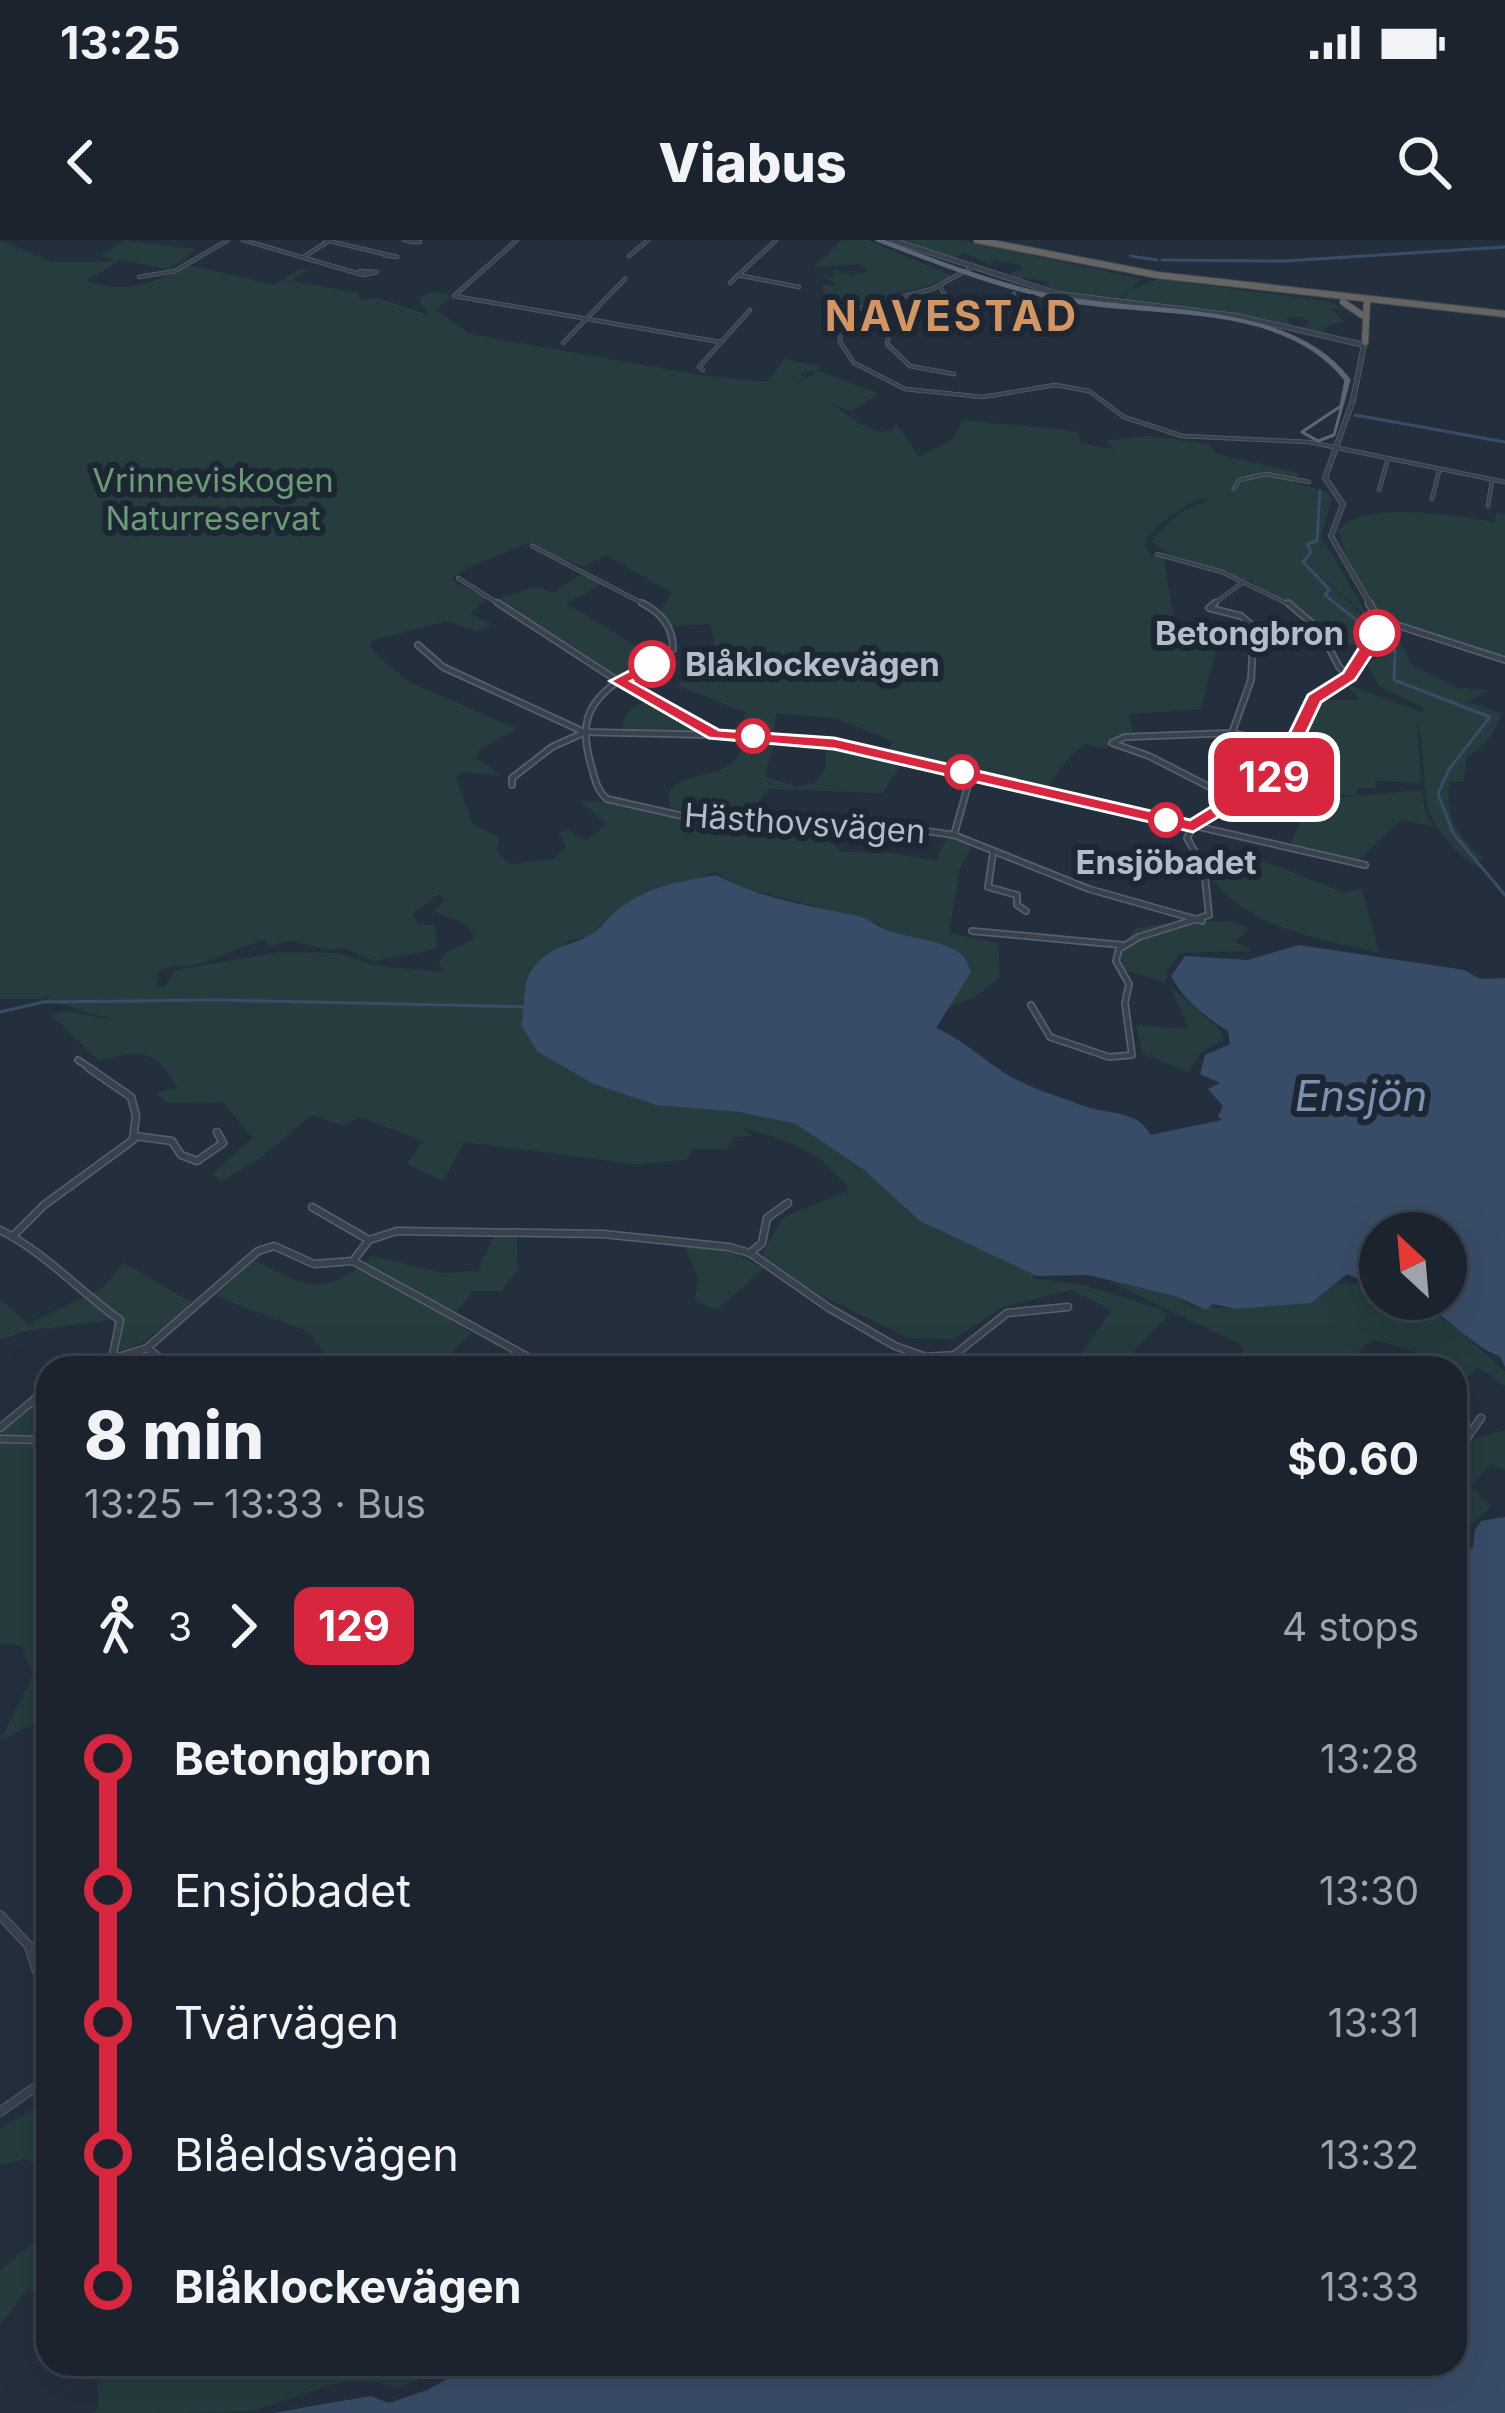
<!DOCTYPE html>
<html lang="en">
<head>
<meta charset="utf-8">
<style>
  :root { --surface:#1b232e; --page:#242b36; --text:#f1f3f6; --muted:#a0a4aa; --line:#39404a }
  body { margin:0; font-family:Inter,sans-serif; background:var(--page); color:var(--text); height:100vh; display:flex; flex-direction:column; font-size:45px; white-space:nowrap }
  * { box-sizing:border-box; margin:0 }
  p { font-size:39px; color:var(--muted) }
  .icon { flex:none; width:66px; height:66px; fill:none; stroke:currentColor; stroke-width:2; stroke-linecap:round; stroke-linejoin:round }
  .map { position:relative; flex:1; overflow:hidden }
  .side { position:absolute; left:36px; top:1116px; width:1431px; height:1020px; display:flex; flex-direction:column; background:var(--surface); border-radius:36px; box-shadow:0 12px 48px #0002,0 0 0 3px var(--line) }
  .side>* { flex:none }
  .badge { padding:0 24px; border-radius:18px; font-size:42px; line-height:78px }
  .needle { width:78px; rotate:334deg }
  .buttons { position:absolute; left:1359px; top:972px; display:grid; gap:24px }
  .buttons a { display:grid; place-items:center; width:108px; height:108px; border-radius:50%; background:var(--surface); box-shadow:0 12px 48px #0002,0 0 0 3px var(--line); font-size:60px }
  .map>.badge { position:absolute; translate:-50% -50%; box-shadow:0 0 0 6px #fff }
  .legs { display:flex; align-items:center; gap:18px; height:132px; padding:0 48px; font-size:39px }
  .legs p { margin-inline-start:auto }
  .headline { display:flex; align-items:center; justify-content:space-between; height:204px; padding:0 48px }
  h1 { font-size:66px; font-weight:800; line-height:90px }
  ul { padding:0 48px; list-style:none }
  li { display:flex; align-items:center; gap:42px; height:132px; font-size:45px }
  li i { display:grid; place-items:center; width:18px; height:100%; margin:0 15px; background:currentColor }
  li i::after { content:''; width:30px; height:30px; margin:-15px; border:9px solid; border-radius:50%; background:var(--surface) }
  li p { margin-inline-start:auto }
  li:first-child i { background:linear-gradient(#0000 50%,currentColor 0) }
  li:last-child i { background:linear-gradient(currentColor 50%,#0000 0) }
  .status { display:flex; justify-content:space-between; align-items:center; height:84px; padding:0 60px; background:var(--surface); direction:ltr }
  .status svg { height:33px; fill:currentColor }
  header { display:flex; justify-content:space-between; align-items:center; height:156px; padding:0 48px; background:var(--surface); font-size:54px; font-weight:800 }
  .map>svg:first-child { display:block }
  .green { fill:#263c3f; fill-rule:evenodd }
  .water { fill:#394c67 }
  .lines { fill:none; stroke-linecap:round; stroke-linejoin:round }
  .stream { stroke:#394c67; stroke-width:3 }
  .minor-far3-casing { stroke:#565f6c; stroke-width:4.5 }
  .minor-far2-casing { stroke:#565f6c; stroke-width:8 }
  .minor-far1-casing { stroke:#565f6c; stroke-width:9 }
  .minor-casing { stroke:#565f6c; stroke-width:10 }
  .tertiary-far1-casing { stroke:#565f6c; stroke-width:6 }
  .tertiary-casing { stroke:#565f6c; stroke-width:9 }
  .trunk-casing { stroke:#434c59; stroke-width:8 }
  .minor-far3 { stroke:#38414e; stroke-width:3 }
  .minor-far2 { stroke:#38414e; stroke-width:4.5 }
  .minor-far1 { stroke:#38414e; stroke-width:6 }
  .minor { stroke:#38414e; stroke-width:8 }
  .tertiary-far1 { stroke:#38414e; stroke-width:4.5 }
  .tertiary { stroke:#38414e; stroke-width:6 }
  .trunk { stroke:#656462; stroke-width:6 }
  .tram { stroke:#5a6575; stroke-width:3 }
  .line-1 { fill:#d7263d; stroke:#fff; stroke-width:3 }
  .stop-1-dot { fill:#fff; stroke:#d7263d; stroke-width:6 }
  .labels { text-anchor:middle; stroke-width:12; stroke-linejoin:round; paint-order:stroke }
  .far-park-label { font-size:33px; fill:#6b9a76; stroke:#1d2633 }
  .far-stop-label { font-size:33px; font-weight:bold; fill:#b4bcc9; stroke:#1d2633; text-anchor:end }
  .far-street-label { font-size:33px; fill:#b4bcc9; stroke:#1d2633 }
  .far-district-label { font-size:42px; font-weight:bold; letter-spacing:3px; fill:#d59563; stroke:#1d2633 }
  .water-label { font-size:42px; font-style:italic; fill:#7c92b1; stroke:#1d2633 }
</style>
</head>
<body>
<div class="status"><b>13:25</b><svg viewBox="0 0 49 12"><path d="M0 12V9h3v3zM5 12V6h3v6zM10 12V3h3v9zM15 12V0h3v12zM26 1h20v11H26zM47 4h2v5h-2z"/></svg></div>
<header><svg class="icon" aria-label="back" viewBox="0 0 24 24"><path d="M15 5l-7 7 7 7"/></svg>Viabus<svg class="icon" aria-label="search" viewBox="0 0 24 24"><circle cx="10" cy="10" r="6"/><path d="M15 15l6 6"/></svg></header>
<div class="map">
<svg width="1505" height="2173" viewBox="0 0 1505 2173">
  <rect width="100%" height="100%" fill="#242f3e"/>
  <g class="green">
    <path d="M0 0 51 22H106L113 19 100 16 123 0 196 9 169 29 120 20 87 41C125 55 155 43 188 25L274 45 302 28 306 31 291 41 359 53 360 60 378 58 426 74 429 72 419 63 421 57 432 52 447 54 450 59 436 70 470 94 700 135 767 142 784 119 819 126V130L801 132 803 137 793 145 819 131 880 154 851 171 832 165 859 183 880 192 891 191 897 184 919 217 952 200 963 180 1077 191 1081 203 1116 209 1106 203 1109 200 1149 196 1210 204 1217 214 1295 232 1299 234 1292 242 1325 251 1332 258 1321 296 1369 378 1319 335 1368 380 1364 408 1333 400 1303 371 1252 343 1251 337 1249 342C1222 329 1170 321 1151 301 1166 284 1184 266 1207 262L1203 258C1184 265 1151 285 1145 305L1151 315H1163L1175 385 1163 404 1216 410 1201 469 1129 474 1134 495 1113 498 1106 509 1086 504 1070 515 1047 549 889 512 892 501 834 478 776 473 774 495 745 493 744 472 676 445C701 429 724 416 709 384L672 386 661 371 671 352 606 315 583 327 527 304 466 328 451 340 487 359 470 373 492 385 477 391 446 381 371 401V409L407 441 517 489 481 508 476 518 502 536 463 532 456 537 473 585 500 597 497 610 509 624 554 619 566 607 559 594 567 590 586 600 607 584 581 562 608 561 696 581 816 587 841 612 891 613 936 621 947 596 973 606 960 627 949 693 998 703 1000 737 975 757 950 767 957 749 951 707 884 691 879 686 884 685 740 647 715 632 617 669 590 696 568 701 524 750 527 767 740 872 796 884 864 930 920 981 1037 1036 1032 1038 1083 1045 1161 1069 1168 1075 1118 1128H1071L1112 1070 1071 1050 1003 1067 954 1099 908 1098 814 1052 761 1015 784 977 850 950C821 911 789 900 743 888L752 896 733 897 727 909H693L686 920 634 924 464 902 443 941 407 924 423 901 359 877 343 886 311 875 263 916 222 941 213 933 253 898 223 862 168 863 155 852 178 848C151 806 146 811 99 820L51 775 67 771 119 782 47 760 49 755 42 759H0ZM439 654 445 660 433 671 462 682 474 694 472 700 446 713 439 722 444 732 373 725 337 713 281 712 175 730 165 747H156L159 731C174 723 193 728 208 721 225 714 244 706 263 700L271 705 291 701 329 710 344 708 373 721 437 709 435 685H418L413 673Z"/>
    <path d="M842 0H868L952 36C913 58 868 47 837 82L819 75 824 74 823 45H837L819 34 834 38 832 29 852 36 870 30 858 24 814 27Z"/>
    <path d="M899 0H961L1142 39 1117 61 1050 50 1046 41 1008 37H1014L1010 33 1021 30V25L994 20 991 25 963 13 950 20Z"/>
    <path d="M1158 39 1326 61 1350 71 1329 68 1344 81 1327 87 1323 94 1300 88 1310 82 1303 77 1287 78 1291 86 1144 61 1122 63 1129 50Z"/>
    <path d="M1496 272 1505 274V417C1472 408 1407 396 1381 373 1365 359 1343 311 1338 290 1366 259 1456 276 1495 282Z"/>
    <path d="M584 333 603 344 566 363 656 419 619 438 540 390 501 358 535 347 554 352Z"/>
    <path d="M1395 392 1412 425 1458 448 1490 450 1468 461 1502 474 1488 501 1466 518 1464 541 1450 542C1443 572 1458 600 1484 618L1477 620 1482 628C1465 624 1437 591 1430 574 1422 555 1426 508 1417 480L1421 543 1375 540 1376 548H1356L1358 556 1299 552 1291 533 1301 500 1324 460H1360L1345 444 1421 472 1426 469 1379 446 1368 428 1371 420 1389 416 1383 401Z"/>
    <path d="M648 460 706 492H620L627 472Z"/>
    <path d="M746 501H776L764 536 797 547 815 543 826 528V508L903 522 882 553 769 549 756 565 759 578 671 569 668 554C690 523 729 548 746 501Z"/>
    <path d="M1422 550 1425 572 1433 586 1401 580 1357 621 1289 606 1311 560Z"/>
    <path d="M1221 612 1272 624 1345 653 1362 648 1379 713C1322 699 1244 688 1210 635L1226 634Z"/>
    <path d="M1188 680 1233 682 1249 688 1235 701 1253 711 1180 713 1167 731 1166 742 1125 731 1120 713 1135 688Z"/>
    <path d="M1170 746 1219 789 1224 799 1200 814 1188 832 1142 813 1136 785 1189 789Z"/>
    <path d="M494 996H517L518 1030 502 1051H473L450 1080 472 1093 436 1128H337L308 1092 216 1056 253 1020C307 1046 323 1061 371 1016L443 1033 478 1031Z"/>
    <path d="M685 1006 729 1011 764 1028 717 1070 695 1061 698 1038Z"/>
    <path d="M124 1023 194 1064 143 1103 119 1111 124 1078 26 1091 0 1100V1060L29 1084 102 1048Z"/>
    <path d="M1109 1041 1178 1057 1194 1068C1211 1065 1226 1070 1242 1068 1296 1058 1329 1032 1380 1050V1059C1433 1059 1469 1099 1505 1132V1146L1477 1127 1455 1151V1128H1414L1416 1112 1372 1099 1349 1124 1289 1117 1282 1128H1240L1243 1106Z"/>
    <path d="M48 1150V1483L33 1484 0 1501 33 1435 22 1406 0 1403V1190Z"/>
    <path d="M1505 1190V1230L1491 1224 1471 1246 1491 1267 1455 1299V1224L1470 1200Z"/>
    <path d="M48 1861V1928L26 1919 0 1924V1888Z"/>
    <path d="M48 1989V2069L29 2048 0 2084V2031Z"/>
    <path d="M97 2124H457L395 2149C354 2126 293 2160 252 2171 214 2173 135 2173 93 2173L98 2168Z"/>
  </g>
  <g class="water">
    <path d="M716 635C761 659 810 666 858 676 870 679 880 689 892 692 912 698 937 700 955 710 965 715 967 722 971 732L936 788C958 797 981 817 1003 832 1026 847 1060 857 1087 867 1108 874 1140 871 1150 895L1222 880 1218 876 1223 866 1208 849 1220 843 1200 834 1205 815 1230 804 1228 791C1206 777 1183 760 1171 736L1185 716 1248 720 1299 705 1464 730 1480 739 1505 738V1127L1500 1116C1473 1108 1444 1072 1414 1059H1446V993H1380V1048L1347 1034 1311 1063 1236 1069 1213 1064 1206 1070 1178 1057 1088 1035 1037 1036 920 981 864 930 796 884 740 872 657 865 594 844 538 812 521 785C526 767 521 747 531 731 552 702 571 708 593 693 603 686 610 675 620 668 649 646 681 641 716 635Z"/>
    <path d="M1505 1277V2173H273L370 2156 389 2163 427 2150 474 2124H537L550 2129 568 2124H1455V1312L1473 1308 1475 1290 1481 1281Z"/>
  </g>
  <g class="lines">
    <g class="stream">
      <path d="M1131 16 1157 20"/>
      <path d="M1162 20 1285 21 1505 7"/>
      <path d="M1355 175 1505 202"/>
      <path d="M1320 251 1317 301 1307 304 1311 312 1303 322 1329 349 1325 355 1395 411 1394 440 1490 477 1449 529 1438 554 1453 593 1505 655"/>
      <path d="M0 772 43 762 217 760 527 767"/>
    </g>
    <defs>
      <g id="minor-far3">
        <path d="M243 0 363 35 377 32 359 31"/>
        <path d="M325 0 397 17 384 15"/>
        <path d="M404 0 420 2H411"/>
        <path d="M517 0 454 56 720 102"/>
        <path d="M305 16 327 2"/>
        <path d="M629 16 648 0"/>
        <path d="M971 28 932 49 856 69 840 89V102L854 123 905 149 983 157 1055 145 1089 151 1124 177 1182 196 1309 202 1505 242"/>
        <path d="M738 35 799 47"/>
        <path d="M139 37 175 31 228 0"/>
        <path d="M730 43 776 0"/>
        <path d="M940 46 948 62C919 65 891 71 887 104L910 126 954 134"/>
        <path d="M1007 60 1014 54"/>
        <path d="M563 103 625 39"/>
        <path d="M703 130 699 127 750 70"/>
        <path d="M1234 249 1239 240 1266 234 1309 242"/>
        <path d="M1379 250 1388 219"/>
        <path d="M1432 259 1439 231"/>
        <path d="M1488 266 1492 240"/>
        <path d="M532 306 648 366"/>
        <path d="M1157 314 1222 332 1292 366"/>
        <path d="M458 338 502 366"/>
        <path d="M1211 366 1243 342"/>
      </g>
      <g id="minor-far2">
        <path d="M498 363 618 441C585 465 580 486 591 525 595 539 596 549 607 559L696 579 899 587 954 595 1089 649 1202 681"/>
        <path d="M642 363C661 373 673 386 673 409L618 441 715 495 834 503 1365 625"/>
        <path d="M1215 363 1209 368 1241 376 1254 387 1251 440 1232 493"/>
        <path d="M1288 363 1320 390 1339 427 1349 436"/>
        <path d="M418 405 443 427 584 492 715 495"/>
        <path d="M512 545V538L552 507 583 493"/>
        <path d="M1235 560 1149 516 1112 503 1125 497 1232 493 1291 506"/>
        <path d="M1196 585 1280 532 1314 459 1355 430 1371 409 1378 379 1505 420"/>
        <path d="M954 595 971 535"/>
        <path d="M993 613 988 647 1017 655V665L1026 671"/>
        <path d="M972 691 1122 705"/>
        <path d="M1031 765 1050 797 1109 817 1132 815 1125 763 1129 744 1116 721 1119 709 1139 697 1209 675 1204 628 1187 598 1193 587"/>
        <path d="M78 820 94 831"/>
      </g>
      <g id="minor-far1">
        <path d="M134 896 172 901 181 915 197 921 223 903 217 892"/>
        <path d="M312 967 369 1000"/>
        <path d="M0 990C46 1013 78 1050 120 1080L112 1119"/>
        <path d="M14 995 44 965 133 900 136 876 131 857 89 828"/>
        <path d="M750 1013 762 1003 767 978 788 963"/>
        <path d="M353 1021 369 1000 397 991 603 994 729 1007 750 1013 829 1068 895 1106 926 1117 954 1115 987 1128"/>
        <path d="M147 1108 173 1128"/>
        <path d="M954 1115 1007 1073 1068 1067"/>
        <path d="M83 1128 147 1108 258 1011 274 1006 314 1024 353 1021 548 1128"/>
        <path d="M0 1188 48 1148"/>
        <path d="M0 1199 48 1200"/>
        <path d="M1455 1214 1481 1178"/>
      </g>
      <g id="minor">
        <path d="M0 1675 29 1706 48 1767"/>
        <path d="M0 1872 48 1838"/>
      </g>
      <g id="tertiary-far1">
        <path d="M892 0 1058 54 1237 76 1364 105"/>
        <path d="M1364 105 1353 160 1325 238 1343 264 1331 296 1371 366"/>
      </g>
      <path id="tertiary" d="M1369 363 1378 379"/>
      <g id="trunk">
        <path d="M977 0 1157 35 1505 74"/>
        <path d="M1343 62 1362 75"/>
        <path d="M1365 102 1367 60"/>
      </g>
    </defs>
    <use href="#minor-far3" class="minor-far3-casing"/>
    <use href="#minor-far2" class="minor-far2-casing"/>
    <use href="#minor-far1" class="minor-far1-casing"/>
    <use href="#minor" class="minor-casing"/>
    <use href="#tertiary-far1" class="tertiary-far1-casing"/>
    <use href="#tertiary" class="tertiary-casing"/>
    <use href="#trunk" class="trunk-casing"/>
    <use href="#minor-far3" class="minor-far3"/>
    <use href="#minor-far2" class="minor-far2"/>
    <use href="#minor-far1" class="minor-far1"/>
    <use href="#minor" class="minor"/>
    <use href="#tertiary-far1" class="tertiary-far1"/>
    <use href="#tertiary" class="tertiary"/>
    <use href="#trunk" class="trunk"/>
    <path class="tram" d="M877 0C934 22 992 45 1052 58 1146 79 1281 57 1346 140L1341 166 1302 192 1318 201 1334 195 1349 140C1290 60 1146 75 1056 57 996 44 938 22 881 0"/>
  </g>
  <path class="line-1" d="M1371 389 1386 393 1355 440 1321 462 1286 536 1193 592 834 509 709 498 610 441 652 419 658 421V428L631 441 719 490 834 498 1190 580 1272 529 1308 455 1343 433Z"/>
  <g class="stop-1-dot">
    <circle cx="1377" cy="393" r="21"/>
    <circle cx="652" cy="424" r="21"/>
    <circle cx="753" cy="496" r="15"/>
    <circle cx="962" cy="532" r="15"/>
    <circle cx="1166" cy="580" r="15"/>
  </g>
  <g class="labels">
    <g class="far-park-label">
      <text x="213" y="252">Vrinneviskogen<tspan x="213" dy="38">Naturreservat</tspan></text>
    </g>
    <g class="far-stop-label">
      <text x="1344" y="405">Betongbron</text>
      <text x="685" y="436" text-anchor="start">Blåklockevägen</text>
      <text x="1166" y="634" text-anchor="middle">Ensjöbadet</text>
    </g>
    <g class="far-street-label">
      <text transform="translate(805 583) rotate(4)" y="12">Hästhovsvägen</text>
    </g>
    <g class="far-district-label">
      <text x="952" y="91">NAVESTAD</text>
    </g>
    <g class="water-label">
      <text x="1361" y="871">Ensjön</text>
    </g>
  </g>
</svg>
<div class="buttons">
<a><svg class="needle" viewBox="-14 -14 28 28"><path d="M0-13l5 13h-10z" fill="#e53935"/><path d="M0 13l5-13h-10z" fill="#a0a4aa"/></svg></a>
</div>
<b class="badge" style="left:1274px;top:537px;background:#d7263d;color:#fff">129</b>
<section class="side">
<div class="headline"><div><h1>8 min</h1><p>13:25 – 13:33 · Bus</p></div><b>$0.60</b></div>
<div class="legs"><svg class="icon" aria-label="walk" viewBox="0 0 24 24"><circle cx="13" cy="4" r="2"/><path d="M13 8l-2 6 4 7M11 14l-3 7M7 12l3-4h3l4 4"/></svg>3<svg class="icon" aria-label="forward" viewBox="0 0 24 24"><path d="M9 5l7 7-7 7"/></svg><b class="badge" style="background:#d7263d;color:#fff">129</b><p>4 stops</p></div>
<ul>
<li><i style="color:#d7263d"></i><b>Betongbron</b><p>13:28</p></li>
<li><i style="color:#d7263d"></i><span>Ensjöbadet</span><p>13:30</p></li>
<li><i style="color:#d7263d"></i><span>Tvärvägen</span><p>13:31</p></li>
<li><i style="color:#d7263d"></i><span>Blåeldsvägen</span><p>13:32</p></li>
<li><i style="color:#d7263d"></i><b>Blåklockevägen</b><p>13:33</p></li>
</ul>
</section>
</div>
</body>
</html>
